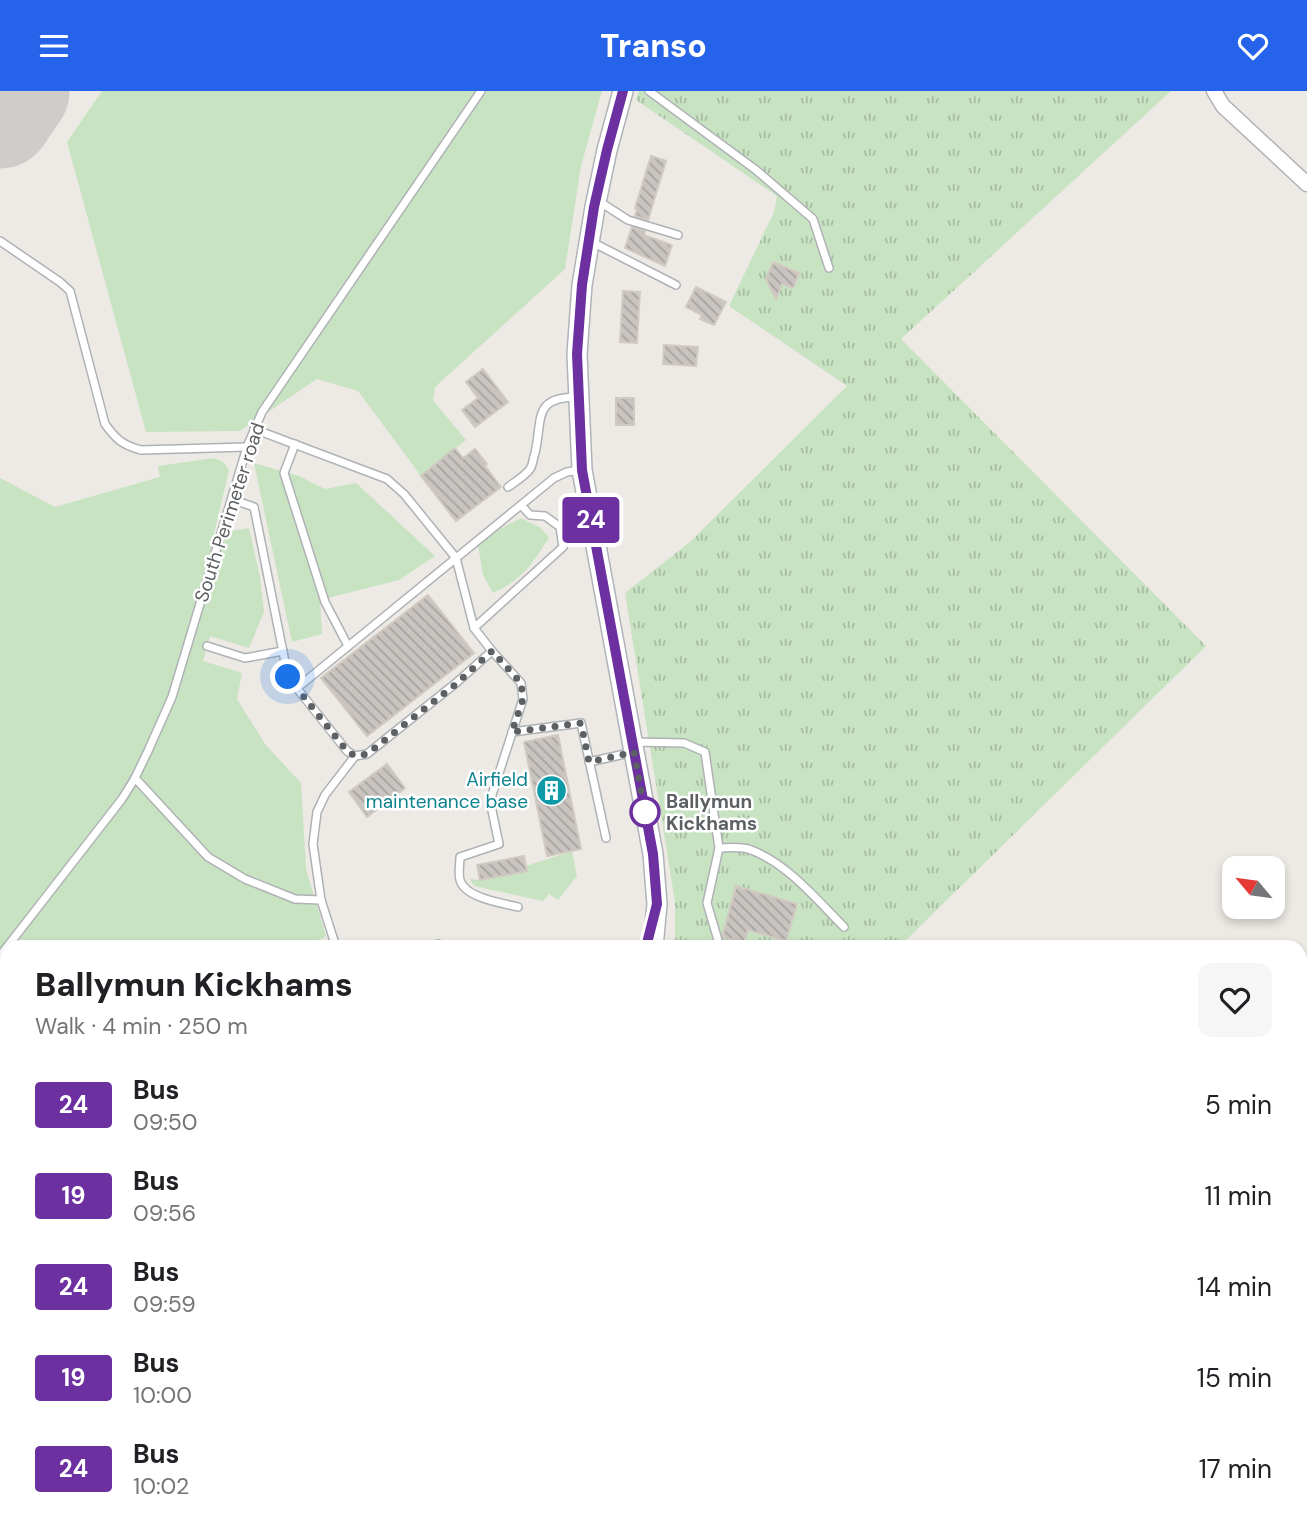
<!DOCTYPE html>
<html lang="en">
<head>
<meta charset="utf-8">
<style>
  :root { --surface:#fff; --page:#f6f6f6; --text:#202124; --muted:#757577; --accent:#2563eb }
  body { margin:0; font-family:"DM Sans",sans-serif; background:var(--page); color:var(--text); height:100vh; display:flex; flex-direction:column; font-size:26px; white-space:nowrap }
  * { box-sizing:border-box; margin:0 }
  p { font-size:23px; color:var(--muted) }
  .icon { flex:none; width:38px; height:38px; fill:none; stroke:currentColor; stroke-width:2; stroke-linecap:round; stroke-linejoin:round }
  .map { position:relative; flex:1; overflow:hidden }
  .panel { position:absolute; left:0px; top:849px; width:1307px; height:590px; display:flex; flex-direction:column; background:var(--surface); border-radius:21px 21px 0 0; box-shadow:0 4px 10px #0003 }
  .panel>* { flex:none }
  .badge { padding:0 14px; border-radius:5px; font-size:24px; line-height:46px }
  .needle { width:46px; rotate:299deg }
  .buttons { position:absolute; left:1222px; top:765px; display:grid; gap:14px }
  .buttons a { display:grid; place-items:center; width:63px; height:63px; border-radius:14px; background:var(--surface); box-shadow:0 4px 10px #0003; font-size:35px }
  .you { position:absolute; width:35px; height:35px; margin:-18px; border:5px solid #fff; border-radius:50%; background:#1a73e8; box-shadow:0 0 0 10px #1a73e833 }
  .map>.badge { position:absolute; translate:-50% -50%; box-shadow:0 0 0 4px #fff }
  .round { display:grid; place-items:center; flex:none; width:74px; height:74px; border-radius:14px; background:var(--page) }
  .head { display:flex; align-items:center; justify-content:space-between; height:119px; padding:0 35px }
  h1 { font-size:33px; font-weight:800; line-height:52px }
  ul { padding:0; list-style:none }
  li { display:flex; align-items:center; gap:21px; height:91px; padding:0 35px }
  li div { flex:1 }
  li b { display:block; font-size:26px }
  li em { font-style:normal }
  li .badge { min-width:77px; font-weight:700; text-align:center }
  header { display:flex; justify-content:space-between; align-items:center; height:91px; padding:0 35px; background:var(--accent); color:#fff; font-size:32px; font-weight:800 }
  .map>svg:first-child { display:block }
  .grass { fill:#c8e3c2 }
  .park { fill:url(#park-tufts) }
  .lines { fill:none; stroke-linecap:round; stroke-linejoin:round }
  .runway { stroke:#cecdca; stroke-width:105 }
  .building { fill:url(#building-back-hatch); stroke:#d1cac2; stroke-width:2 }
  .lane-casing { stroke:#afb2b5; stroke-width:10 }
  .street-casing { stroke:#afb2b5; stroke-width:17 }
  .secondary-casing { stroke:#b0b4b8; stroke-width:22 }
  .lane { stroke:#fff; stroke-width:7 }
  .street { stroke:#fff; stroke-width:14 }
  .secondary { stroke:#fff; stroke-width:19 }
  .line-casing { stroke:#fff; stroke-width:16 }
  .line { stroke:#6c30a1; stroke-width:10 }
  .walk { stroke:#5c6063; stroke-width:7; stroke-dasharray:0 12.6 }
  .stop-dot { fill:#fff; stroke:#6c30a1; stroke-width:3.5 }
  .labels { text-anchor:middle; stroke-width:5; stroke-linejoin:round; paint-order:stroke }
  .street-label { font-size:19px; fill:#5c6063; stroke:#fff }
  .culture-label { font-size:19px; fill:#0d838f; stroke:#fff; text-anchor:end }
  .stop-label { font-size:19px; font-weight:bold; fill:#5c6063; stroke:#fff; text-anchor:start }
</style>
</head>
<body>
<header><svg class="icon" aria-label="menu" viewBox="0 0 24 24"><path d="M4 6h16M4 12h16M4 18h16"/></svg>Transo<svg class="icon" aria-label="heart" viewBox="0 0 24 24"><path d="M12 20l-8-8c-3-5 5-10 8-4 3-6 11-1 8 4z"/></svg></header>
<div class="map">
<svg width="1307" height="1437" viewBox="0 0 1307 1437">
  <defs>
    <pattern id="park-tufts" width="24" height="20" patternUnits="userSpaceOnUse" patternTransform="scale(1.75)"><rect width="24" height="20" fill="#c8e3c2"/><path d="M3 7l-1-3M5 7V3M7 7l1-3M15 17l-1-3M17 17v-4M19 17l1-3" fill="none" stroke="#a6bba1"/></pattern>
    <pattern id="building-back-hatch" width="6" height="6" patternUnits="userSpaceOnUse" patternTransform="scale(1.75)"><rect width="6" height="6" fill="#c9c4c0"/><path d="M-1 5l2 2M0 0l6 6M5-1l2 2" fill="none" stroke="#a6a3a0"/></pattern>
  </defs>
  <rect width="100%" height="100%" fill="#ede9e4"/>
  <g class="grass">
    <path d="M102 0H602L581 75 565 178 435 296 433 309 466 349 421 385 358 300 317 288 240 340 146 341 67 51Z"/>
    <path d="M214 367 223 371 229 379 214 443 249 437 260 486 264 521 249 557 210 545 203 570 242 582 237 608 265 653 301 692 306 778 326 845 306 856H7V1058L0 1063V387L55 416 160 386 158 375Z"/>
    <path d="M254 372 299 385 325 398 356 392 435 465 399 489 320 509 322 543 292 551Z"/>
    <path d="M521 427 541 437 549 447C531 474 523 488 493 502L483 484 478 454 500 438Z"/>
    <path d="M572 760 577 785 558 809 549 803 543 810 474 795 470 788 480 789 526 781V775Z"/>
    <path d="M1300 1219 1307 1223V1437H421L415 1432H1300Z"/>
  </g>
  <path class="park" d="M639 0H1171L901 248 1206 555 899 856H675V811L625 502 691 450 847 295 729 215 774 121 777 105 636 9Z"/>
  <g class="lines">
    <path class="runway" d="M0 25 17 0"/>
  </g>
  <g class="building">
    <path d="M651 65 666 70 648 129 635 125 637 118 635 117Z"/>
    <path d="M632 136 645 140 644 144 672 154 665 175 625 157Z"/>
    <path d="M773 171 799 182 793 197 782 193 776 208 766 188Z"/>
    <path d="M696 196 726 211 714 234 700 228 702 224 686 216Z"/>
    <path d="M623 200 640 201 637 252 620 251Z"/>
    <path d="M664 254 698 256 696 275 663 273Z"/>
    <path d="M483 278 508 311 475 336 462 319 478 307 466 291Z"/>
    <rect x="616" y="307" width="18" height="27"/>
    <path d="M455 357 463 367 475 358 487 373 485 375 501 396 456 430 421 385Z"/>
    <path d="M428 504 474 562 367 645 321 587Z"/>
    <path d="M558 644 581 758 547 765 524 651Z"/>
    <path d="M387 673 405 697 367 726 349 701Z"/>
    <path d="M524 765 527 780 480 789 477 774Z"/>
    <path d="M736 795 797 813 786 850 748 839 744 852 723 846V843Z"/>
  </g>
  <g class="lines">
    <defs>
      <g id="lane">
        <path d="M649 0 756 79 813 128 829 177"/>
        <path d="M600 111 628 129 678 144"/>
        <path d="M0 150 60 191 70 200 105 333C116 348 122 354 141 359L247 356"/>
        <path d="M590 150 676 194"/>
        <path d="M254 338 387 388 404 403 456 467 474 537 492 560"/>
        <path d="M295 353 284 382 325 511 348 555"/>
        <path d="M508 396C515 391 525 385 530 378 533 374 533 367 535 362 543 328 532 306 578 306"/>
        <path d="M231 411 237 410 254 416 288 586 347 660 355 665 367 663 456 592 492 560 521 592 523 608 490 710 499 753 460 766C460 773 458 782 460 789 465 807 502 812 518 816"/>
        <path d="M474 537 563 456 560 436 545 425 530 424 521 414"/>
        <path d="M207 555 245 567 283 560"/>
        <path d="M297 597 554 387 567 381 580 379"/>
        <path d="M512 641 581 632 606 747"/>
        <path d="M633 651 684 652 705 661 719 757 707 812 720 856"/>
        <path d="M589 671 634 661"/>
        <path d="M135 687 208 766 245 788 295 808 321 809"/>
        <path d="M719 757C729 757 742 755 751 759 787 772 818 810 844 836"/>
        <path d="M438 853 448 856"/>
        <path d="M7 856 122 708 135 687 148 660 172 606 247 356 262 321 481 0"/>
        <path d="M336 856 321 809 313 753 317 721 325 704 355 665"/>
        <path d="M0 865 7 856"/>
        <path d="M0 1037 7 1035"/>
        <path d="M0 1354 7 1344"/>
      </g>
      <g id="street">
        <path d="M1214 0 1223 15 1307 93"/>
        <path d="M342 1432 344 1437"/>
        <path d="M168 1437 171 1432"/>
      </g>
      <g id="secondary">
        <path d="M623 0 607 59 595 116 582 194 577 263 582 379 653 763 657 813 653 856"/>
        <path d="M0 1075 7 1071"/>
        <path d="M1300 1194 1307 1199"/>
      </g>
    </defs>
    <use href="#lane" class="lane-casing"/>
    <use href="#street" class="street-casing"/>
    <use href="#secondary" class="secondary-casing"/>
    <use href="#lane" class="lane"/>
    <use href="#street" class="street"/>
    <use href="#secondary" class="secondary"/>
  </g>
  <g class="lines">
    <defs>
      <path id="line" d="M623 0 607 59 594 116 582 194 577 263 582 379 653 763 657 813 646 856"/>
    </defs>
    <use href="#line" class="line-casing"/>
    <use href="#line" class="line"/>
    <path class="walk" d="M288 586 347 660 355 665 367 663 456 593 492 560 521 592 523 608 512 641 581 632 589 671 634 661 645 721"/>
  </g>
  <defs>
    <symbol id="building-disc" viewBox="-11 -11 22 22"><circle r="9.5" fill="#0f9aa8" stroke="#fff"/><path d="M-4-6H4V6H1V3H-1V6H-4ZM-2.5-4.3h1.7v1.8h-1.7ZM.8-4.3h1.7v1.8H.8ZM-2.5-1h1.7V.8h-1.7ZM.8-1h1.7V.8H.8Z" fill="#fff"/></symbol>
  </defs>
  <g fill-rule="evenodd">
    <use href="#building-disc" x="534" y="682" width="35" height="35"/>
  </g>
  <circle class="stop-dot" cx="645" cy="721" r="14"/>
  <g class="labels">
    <g class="street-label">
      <text transform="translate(229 421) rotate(-72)" y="7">South Perimeter road</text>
    </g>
    <g class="culture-label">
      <text x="528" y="695">Airfield<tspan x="528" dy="22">maintenance base</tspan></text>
    </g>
    <g class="stop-label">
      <text x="666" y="717">Ballymun<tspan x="666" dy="22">Kickhams</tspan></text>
    </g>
  </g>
</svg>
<div class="buttons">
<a><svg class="needle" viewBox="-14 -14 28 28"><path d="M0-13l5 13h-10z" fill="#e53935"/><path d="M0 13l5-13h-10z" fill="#757577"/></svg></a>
</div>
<div class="you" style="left:288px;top:586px"></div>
<b class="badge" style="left:591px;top:429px;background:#6c30a1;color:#fff">24</b>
<section class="panel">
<div class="head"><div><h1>Ballymun Kickhams</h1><p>Walk · 4 min · 250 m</p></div><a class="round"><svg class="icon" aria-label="heart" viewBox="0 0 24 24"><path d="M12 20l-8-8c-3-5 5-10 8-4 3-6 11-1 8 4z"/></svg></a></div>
<ul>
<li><span class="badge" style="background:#6c30a1;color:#fff">24</span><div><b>Bus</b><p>09:50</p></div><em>5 min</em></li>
<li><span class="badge" style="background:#6c30a1;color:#fff">19</span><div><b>Bus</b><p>09:56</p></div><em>11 min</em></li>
<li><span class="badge" style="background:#6c30a1;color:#fff">24</span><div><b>Bus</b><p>09:59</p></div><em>14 min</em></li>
<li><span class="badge" style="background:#6c30a1;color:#fff">19</span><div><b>Bus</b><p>10:00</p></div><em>15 min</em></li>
<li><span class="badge" style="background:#6c30a1;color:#fff">24</span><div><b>Bus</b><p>10:02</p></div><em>17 min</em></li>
</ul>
</section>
</div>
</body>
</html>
